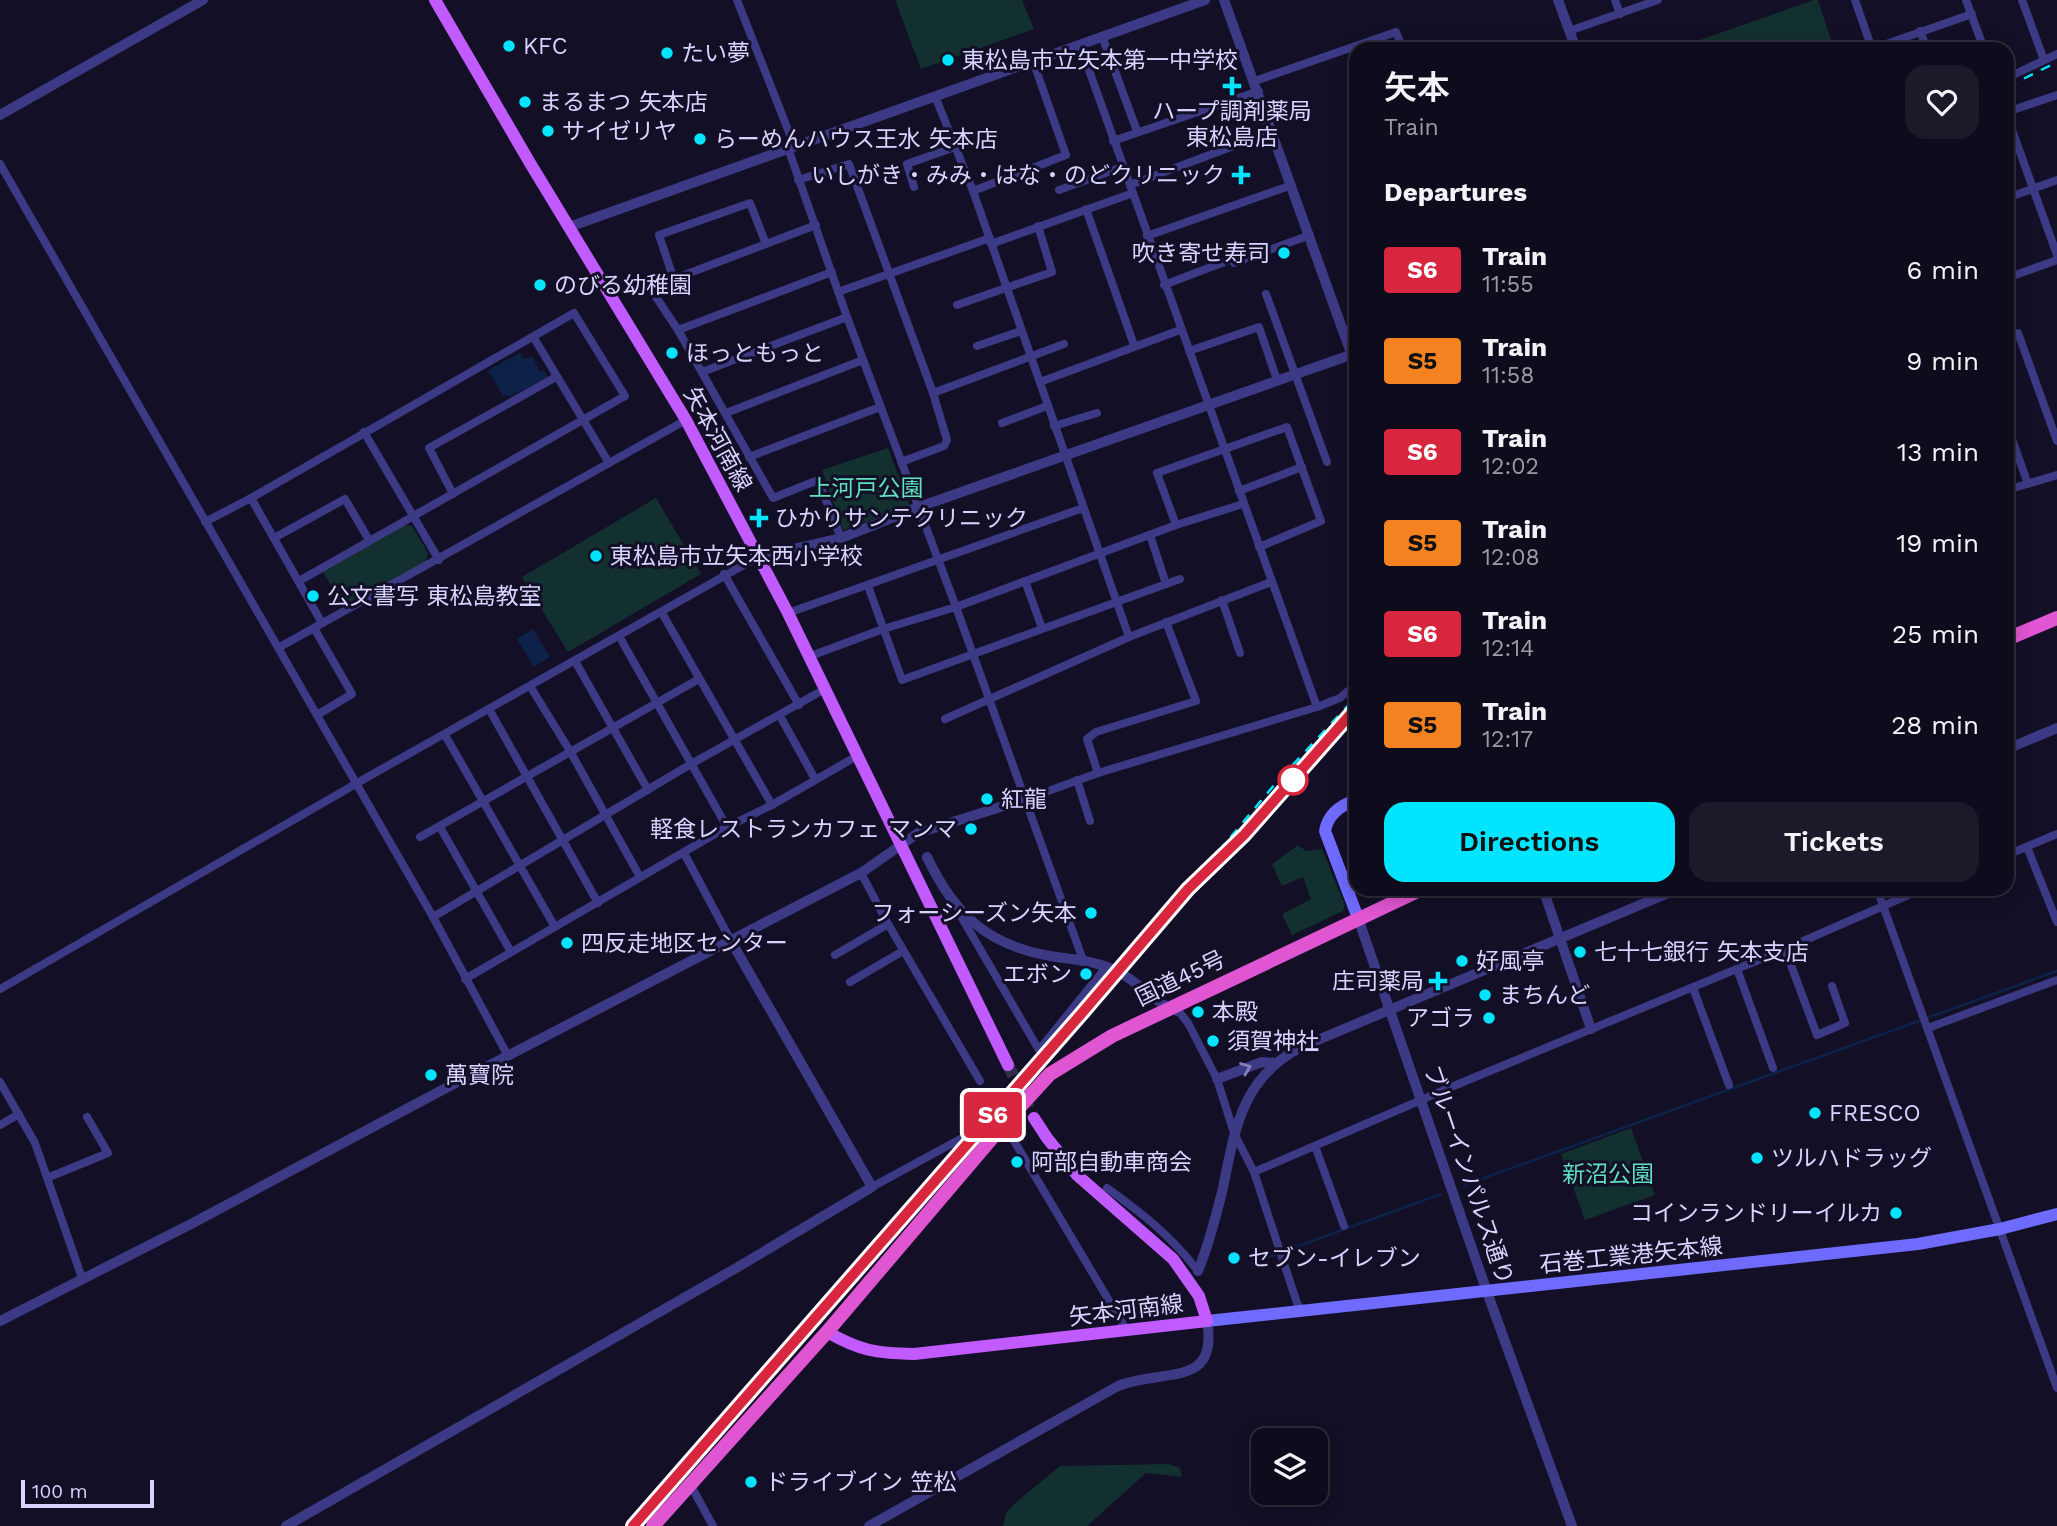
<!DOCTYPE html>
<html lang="en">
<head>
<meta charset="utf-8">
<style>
  :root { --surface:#0e0b1c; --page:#1c1929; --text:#f1f3f6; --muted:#9b9ba3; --line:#2e2b3b; --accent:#00e5ff }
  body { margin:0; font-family:"Work Sans","Noto Sans JP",sans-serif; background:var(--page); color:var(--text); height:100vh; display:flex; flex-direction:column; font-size:26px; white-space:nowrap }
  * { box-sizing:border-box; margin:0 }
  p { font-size:23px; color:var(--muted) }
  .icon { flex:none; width:38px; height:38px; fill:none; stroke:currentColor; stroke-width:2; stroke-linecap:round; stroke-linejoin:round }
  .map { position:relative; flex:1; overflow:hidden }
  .drawer { position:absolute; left:1349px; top:42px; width:665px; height:854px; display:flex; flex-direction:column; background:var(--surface); border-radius:21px; box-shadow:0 4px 18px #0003,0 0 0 2px var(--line) }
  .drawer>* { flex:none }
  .badge { padding:0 14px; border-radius:5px; font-size:24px; line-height:46px }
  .controls { position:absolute; left:1251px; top:1428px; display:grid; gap:14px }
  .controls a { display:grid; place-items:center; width:77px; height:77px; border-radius:14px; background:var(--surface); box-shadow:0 4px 18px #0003,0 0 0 2px var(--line); font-size:35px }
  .scale { position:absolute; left:21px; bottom:18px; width:133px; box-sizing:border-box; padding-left:7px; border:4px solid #d9d4ff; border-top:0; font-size:19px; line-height:24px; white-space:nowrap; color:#d9d4ff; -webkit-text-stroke:5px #130f26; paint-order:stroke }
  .map>.badge { position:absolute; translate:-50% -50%; box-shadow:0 0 0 4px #fff }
  h2 { padding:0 35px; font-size:26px; line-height:63px }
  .round { display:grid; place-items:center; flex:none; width:74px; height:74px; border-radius:21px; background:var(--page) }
  .summary { display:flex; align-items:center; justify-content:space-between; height:119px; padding:0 35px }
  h1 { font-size:33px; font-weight:600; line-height:52px }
  .primary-button { display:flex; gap:14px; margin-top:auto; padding:14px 35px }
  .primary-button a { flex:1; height:80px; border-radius:21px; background:var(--accent); color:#111; font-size:28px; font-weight:600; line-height:80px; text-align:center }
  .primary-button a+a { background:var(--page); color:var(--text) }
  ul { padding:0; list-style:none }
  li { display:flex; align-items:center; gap:21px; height:91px; padding:0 35px }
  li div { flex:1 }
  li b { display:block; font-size:26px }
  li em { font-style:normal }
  li .badge { min-width:77px; font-weight:700; text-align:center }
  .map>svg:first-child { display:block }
  .green { fill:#12302f }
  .water { fill:#0c2248 }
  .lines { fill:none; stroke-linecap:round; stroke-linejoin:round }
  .stream { stroke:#0c2248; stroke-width:2.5 }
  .primary-tunnel { stroke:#312d47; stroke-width:12; stroke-dasharray:12 6; stroke-linecap:butt }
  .minor { stroke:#3d3a85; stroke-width:8 }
  .tertiary { stroke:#3d3a85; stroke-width:10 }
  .secondary { stroke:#6f6bff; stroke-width:12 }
  .primary { stroke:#c25bff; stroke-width:12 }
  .trunk { stroke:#e055d1; stroke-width:14 }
  .rail { stroke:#00e5ff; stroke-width:2.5; stroke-dasharray:10 9; stroke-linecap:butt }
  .oneway { stroke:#837fbc }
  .line-casing { stroke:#fff; stroke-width:16 }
  .line { stroke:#d7263d; stroke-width:10 }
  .poi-dot { fill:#00e5ff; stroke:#130f26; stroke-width:2.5 }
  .stop-dot { fill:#fff; stroke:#d7263d; stroke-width:3.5 }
  .labels { text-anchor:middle; stroke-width:6; stroke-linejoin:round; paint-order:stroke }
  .poi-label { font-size:23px; fill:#d9d4ff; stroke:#130f26; text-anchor:start }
  .street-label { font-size:23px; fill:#d9d4ff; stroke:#130f26 }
  .park-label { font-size:23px; fill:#5fe0c0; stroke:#130f26 }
</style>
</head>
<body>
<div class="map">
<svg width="2057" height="1526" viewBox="0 0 2057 1526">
  <rect width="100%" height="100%" fill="#130f26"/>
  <g class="green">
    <path d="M895 0H1022L1034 29 921 69Z"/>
    <path d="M1814 0H1818L1834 49H1674Z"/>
    <path d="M888 448 910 506 843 530 822 470Z"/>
    <path d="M656 498 701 574 568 652 522 577Z"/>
    <path d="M405 525 412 526 428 553 426 561 345 608 323 572Z"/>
    <path d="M1298 845 1306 851 1322 849 1345 905 1343 911 1292 935 1282 914 1311 899 1303 877 1282 886 1272 864Z"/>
    <path d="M1631 1128 1655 1195 1585 1220 1561 1154Z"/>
    <path d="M1168 1464 1180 1468 1182 1477 1146 1473 1087 1526H1003L1006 1513 1014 1504 1060 1466Z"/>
  </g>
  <g class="water">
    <path d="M520 353 523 359 533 357 540 372 544 370 548 377 511 396H503L488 370Z"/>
    <path d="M533 629 550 657 534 667 517 639Z"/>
  </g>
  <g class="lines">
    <g class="stream">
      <path d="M1465 1185 2057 971"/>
      <path d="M1252 1263 1441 1194"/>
    </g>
    <path class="primary-tunnel" d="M1008 1065 1034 1118"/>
    <g class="minor">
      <path d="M737 0 794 145"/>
      <path d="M1615 0 1620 14"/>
      <path d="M1855 0 1872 49"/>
      <path d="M1966 0 1984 49"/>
      <path d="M2022 0 2044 60"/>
      <path d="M1569 31 1658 0"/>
      <path d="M1920 31 1927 49"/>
      <path d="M1102 36 1137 131"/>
      <path d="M1080 45 1317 707"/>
      <path d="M1872 49 1972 14"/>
      <path d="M2007 78 2057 54"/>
      <path d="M1255 81 1396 32 1403 49"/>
      <path d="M935 96 973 191 1129 637"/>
      <path d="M2007 112 2057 95"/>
      <path d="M2007 116 2057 255"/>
      <path d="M1113 141 1259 91"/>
      <path d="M788 148 847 317 956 607 1083 960"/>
      <path d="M0 164 433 917 508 1056"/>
      <path d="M798 180 849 164 933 393 947 440 944 446 901 462"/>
      <path d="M1130 185 1273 131"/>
      <path d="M914 187 907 164 955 147"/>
      <path d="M1059 190 1122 167"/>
      <path d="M973 191 1066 155 1033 61"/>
      <path d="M2007 198 2057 180"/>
      <path d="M1086 209 1134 345"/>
      <path d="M816 225 650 288 678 330 773 498 818 480 841 538"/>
      <path d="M1147 236 1292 185"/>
      <path d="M991 244 1133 193"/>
      <path d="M2007 278 2057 260"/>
      <path d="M674 280 659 235 750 203 766 244"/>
      <path d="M1164 285 1232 259 1234 263 1310 235"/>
      <path d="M838 292 990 238"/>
      <path d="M1266 294 1327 462"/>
      <path d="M957 305 1052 272 1038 226"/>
      <path d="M678 330 832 272"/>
      <path d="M2007 336 2018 333 2057 441"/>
      <path d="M534 338 609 463"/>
      <path d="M977 346 1021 331"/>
      <path d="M1189 351 1259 327 1277 380"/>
      <path d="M702 372 847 317"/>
      <path d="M1040 382 1180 330"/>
      <path d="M933 393 1064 344"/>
      <path d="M726 413 863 360"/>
      <path d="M1002 423 1047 406"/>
      <path d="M2007 425 2028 484"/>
      <path d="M1054 426 1097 413"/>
      <path d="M364 432 439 560"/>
      <path d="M749 457 880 407"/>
      <path d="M2007 490 2057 475"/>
      <path d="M1239 491 1302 467"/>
      <path d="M453 494 429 448 556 377"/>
      <path d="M251 498 322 623"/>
      <path d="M205 522 251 498 574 313 625 396 299 581"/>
      <path d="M1176 525 1157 473 1287 427 1321 521 1259 547"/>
      <path d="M1150 535 1166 584"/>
      <path d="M274 538 345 499 369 540"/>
      <path d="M724 574 799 705"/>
      <path d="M1025 581 1042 628"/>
      <path d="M868 586 902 680 1180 579"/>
      <path d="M1222 600 1240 653"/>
      <path d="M662 613 772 805"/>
      <path d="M788 613 1083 508"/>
      <path d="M314 628 352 694 317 715"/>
      <path d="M619 636 727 827"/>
      <path d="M278 648 686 420"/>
      <path d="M808 657 883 629 956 607 1176 525 1243 504"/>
      <path d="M575 661 648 790"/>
      <path d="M530 686 570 751 640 877"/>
      <path d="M489 709 598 903"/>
      <path d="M780 716 815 779"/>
      <path d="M945 719 1129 637 1271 582"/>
      <path d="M445 735 555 927"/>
      <path d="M1098 773 1087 739 1096 732 1196 701 1166 622"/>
      <path d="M1077 780 1090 821"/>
      <path d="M1026 799 1098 773 1317 707 1340 698 1356 684"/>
      <path d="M440 827 511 952"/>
      <path d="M420 837 699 679"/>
      <path d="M2027 847 2057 922"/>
      <path d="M684 853 731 941"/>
      <path d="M2007 855 2057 834"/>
      <path d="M861 873 888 924 980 1081"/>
      <path d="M1877 889 2057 1388"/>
      <path d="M959 913 1039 1050 1107 966"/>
      <path d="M433 917 691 764 825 689"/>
      <path d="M1785 949 1817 1035 1845 1023 1832 986"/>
      <path d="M835 955 888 924"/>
      <path d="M1737 969 1773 1068"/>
      <path d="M465 979 727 827 772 805 857 756"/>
      <path d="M850 982 903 951"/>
      <path d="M1693 988 1729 1085"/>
      <path d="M0 989 373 774 758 557"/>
      <path d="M1169 1008 1180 1013 1188 1023 1217 1079 1234 1133 1254 1172 1297 1303 1302 1311"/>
      <path d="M1928 1028 2057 980"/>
      <path d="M0 1082 35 1143 82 1278"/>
      <path d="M1004 1124 1127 1331"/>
      <path d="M0 1125 19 1114"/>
      <path d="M1315 1146 1344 1226"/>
      <path d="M1254 1172 1456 1085 1785 949 1922 889"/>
      <path d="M47 1178 108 1153 87 1117"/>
      <path d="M872 1187 964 1137 989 1142"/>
      <path d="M1107 1188C1143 1214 1170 1235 1198 1271"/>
      <path d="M690 1484 713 1526"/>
    </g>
    <g class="tertiary">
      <path d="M1224 0 1356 367"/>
      <path d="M1558 0 1576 49"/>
      <path d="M0 115 203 0"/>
      <path d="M569 227 1205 0"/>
      <path d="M758 557 841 538 919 507 1356 353"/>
      <path d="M2007 749 2057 728"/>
      <path d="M927 857C954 914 987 945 1050 956 1069 959 1089 960 1107 967 1131 975 1148 996 1169 1008"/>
      <path d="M1543 889 1591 1029"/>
      <path d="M1358 918 1487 1292 1572 1526"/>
      <path d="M1217 1079 1262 1062 1276 1063"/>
      <path d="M1198 1271C1209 1244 1216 1216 1223 1188 1235 1128 1242 1078 1301 1047L1678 889"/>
      <path d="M0 1321 191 1224 459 1081 861 873 918 833 1026 799"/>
      <path d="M286 1526 738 1267 872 1187 731 941"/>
      <path d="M869 1526 1118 1386C1163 1368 1219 1389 1207 1321"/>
    </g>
    <g class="secondary">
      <path d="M1356 800C1341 805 1328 814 1325 831L1358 918"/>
      <path d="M1207 1321 1918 1244 2000 1229 2057 1214"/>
    </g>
    <g class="primary">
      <path d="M435 0 530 163 686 420 788 613 1008 1065"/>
      <path d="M827 1332C861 1351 875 1353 914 1354L1207 1321 1199 1296 1173 1259 1077 1175 1047 1138 1034 1118"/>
    </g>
    <g class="trunk">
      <path d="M2007 639 2057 618"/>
      <path d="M653 1526 827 1332 1004 1124 1050 1074 1112 1036 1422 889"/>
    </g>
    <g class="rail">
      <path d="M2007 87 2057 62"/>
      <path d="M1243 836 1311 760"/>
      <path d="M633 1526 1118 972 1275 784 1356 697"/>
    </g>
  </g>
  <defs><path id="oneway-chevron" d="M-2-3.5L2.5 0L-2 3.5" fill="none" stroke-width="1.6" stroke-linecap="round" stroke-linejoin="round" transform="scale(1.75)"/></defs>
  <use class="oneway" href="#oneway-chevron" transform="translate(1246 1068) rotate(-21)"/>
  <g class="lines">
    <defs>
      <path id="line" d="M633 1526 1082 1013 1188 889 1244 835 1356 708"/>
    </defs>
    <use href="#line" class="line-casing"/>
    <use href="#line" class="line"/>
  </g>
  <g class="poi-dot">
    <circle cx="509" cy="46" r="7"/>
    <circle cx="667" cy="53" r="7"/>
    <circle cx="948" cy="60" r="7"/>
    <path d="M1228.5 75.5h7v7h7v7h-7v7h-7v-7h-7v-7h7z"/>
    <circle cx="525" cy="102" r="7"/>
    <circle cx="548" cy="131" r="7"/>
    <circle cx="700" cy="139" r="7"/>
    <path d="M1237.5 164.5h7v7h7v7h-7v7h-7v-7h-7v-7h7z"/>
    <circle cx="1284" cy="253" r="7"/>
    <circle cx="540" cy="285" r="7"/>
    <circle cx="672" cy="353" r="7"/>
    <path d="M755.5 507.5h7v7h7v7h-7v7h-7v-7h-7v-7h7z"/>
    <circle cx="596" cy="556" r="7"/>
    <circle cx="313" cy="596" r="7"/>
    <circle cx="987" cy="799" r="7"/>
    <circle cx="971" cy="829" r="7"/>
    <circle cx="1091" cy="913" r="7"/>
    <circle cx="567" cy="943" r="7"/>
    <circle cx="1580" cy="952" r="7"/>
    <circle cx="1462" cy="961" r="7"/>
    <circle cx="1086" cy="974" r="7"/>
    <path d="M1434.5 970.5h7v7h7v7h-7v7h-7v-7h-7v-7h7z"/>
    <circle cx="1485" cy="995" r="7"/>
    <circle cx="1198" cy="1012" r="7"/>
    <circle cx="1489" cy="1018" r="7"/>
    <circle cx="1213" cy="1041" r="7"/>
    <circle cx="431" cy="1075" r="7"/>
    <circle cx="1815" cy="1113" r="7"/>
    <circle cx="1757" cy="1158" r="7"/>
    <circle cx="1017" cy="1162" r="7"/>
    <circle cx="1896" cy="1213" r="7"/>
    <circle cx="1234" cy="1258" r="7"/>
    <circle cx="751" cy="1482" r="7"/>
  </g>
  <circle class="stop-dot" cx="1293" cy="780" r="14"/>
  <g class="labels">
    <g class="poi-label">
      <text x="523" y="54">KFC</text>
      <text x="681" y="61">たい夢</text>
      <text x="962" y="68">東松島市立矢本第一中学校</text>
      <text x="539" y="110">まるまつ 矢本店</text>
      <text x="1232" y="119" text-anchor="middle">ハープ調剤薬局<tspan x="1232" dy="26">東松島店</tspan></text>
      <text x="562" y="139">サイゼリヤ</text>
      <text x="714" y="147">らーめんハウス王水 矢本店</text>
      <text x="1225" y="183" text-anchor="end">いしがき・みみ・はな・のどクリニック</text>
      <text x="1270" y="261" text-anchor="end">吹き寄せ寿司</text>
      <text x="554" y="293">のびる幼稚園</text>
      <text x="686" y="361">ほっともっと</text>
      <text x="775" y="526">ひかりサンテクリニック</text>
      <text x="610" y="564">東松島市立矢本西小学校</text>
      <text x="327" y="604">公文書写 東松島教室</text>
      <text x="1001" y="807">紅龍</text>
      <text x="957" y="837" text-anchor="end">軽食レストランカフェ マンマ</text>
      <text x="1077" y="921" text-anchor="end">フォーシーズン矢本</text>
      <text x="581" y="951">四反走地区センター</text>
      <text x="1594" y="960">七十七銀行 矢本支店</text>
      <text x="1476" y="969">好風亭</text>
      <text x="1072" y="982" text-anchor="end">エボン</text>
      <text x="1424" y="989" text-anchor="end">庄司薬局</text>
      <text x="1499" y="1003">まちんど</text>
      <text x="1212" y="1020">本殿</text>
      <text x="1475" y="1026" text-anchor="end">アゴラ</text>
      <text x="1227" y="1049">須賀神社</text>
      <text x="445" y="1083">萬寶院</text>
      <text x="1829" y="1121">FRESCO</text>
      <text x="1771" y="1166">ツルハドラッグ</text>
      <text x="1031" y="1170">阿部自動車商会</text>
      <text x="1882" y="1221" text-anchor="end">コインランドリーイルカ</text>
      <text x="1248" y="1266">セブン-イレブン</text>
      <text x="765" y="1490">ドライブイン 笠松</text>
    </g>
    <g class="street-label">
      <text transform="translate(718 439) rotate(61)" y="8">矢本河南線</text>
      <text transform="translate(1180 978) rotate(-26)" y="8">国道45号</text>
      <text transform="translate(1469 1175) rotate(71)" y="8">ブルーインパルス通り</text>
      <text transform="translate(1631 1255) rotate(-6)" y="8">石巻工業港矢本線</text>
      <text transform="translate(1126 1310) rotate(-7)" y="8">矢本河南線</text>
    </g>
    <g class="park-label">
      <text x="866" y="496">上河戸公園</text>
      <text x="1608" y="1182">新沼公園</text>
    </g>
  </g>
</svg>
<div class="controls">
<a><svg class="icon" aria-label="layers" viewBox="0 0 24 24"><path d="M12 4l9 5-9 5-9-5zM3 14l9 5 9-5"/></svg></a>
</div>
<div class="scale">100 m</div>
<b class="badge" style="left:993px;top:1115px;background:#d7263d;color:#fff">S6</b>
<section class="drawer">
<div class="summary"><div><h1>矢本</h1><p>Train</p></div><a class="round"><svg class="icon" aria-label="heart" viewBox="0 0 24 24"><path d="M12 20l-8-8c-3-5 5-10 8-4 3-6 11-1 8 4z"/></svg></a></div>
<h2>Departures</h2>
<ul>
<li><span class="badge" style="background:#d7263d;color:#fff">S6</span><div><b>Train</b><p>11:55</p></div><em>6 min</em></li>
<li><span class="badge" style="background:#f58220;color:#111">S5</span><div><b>Train</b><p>11:58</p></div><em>9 min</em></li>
<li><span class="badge" style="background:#d7263d;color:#fff">S6</span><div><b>Train</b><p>12:02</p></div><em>13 min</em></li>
<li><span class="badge" style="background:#f58220;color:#111">S5</span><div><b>Train</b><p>12:08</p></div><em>19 min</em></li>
<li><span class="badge" style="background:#d7263d;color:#fff">S6</span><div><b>Train</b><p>12:14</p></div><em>25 min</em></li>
<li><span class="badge" style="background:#f58220;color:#111">S5</span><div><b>Train</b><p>12:17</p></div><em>28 min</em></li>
</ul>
<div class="primary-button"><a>Directions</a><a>Tickets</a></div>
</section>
</div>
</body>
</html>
